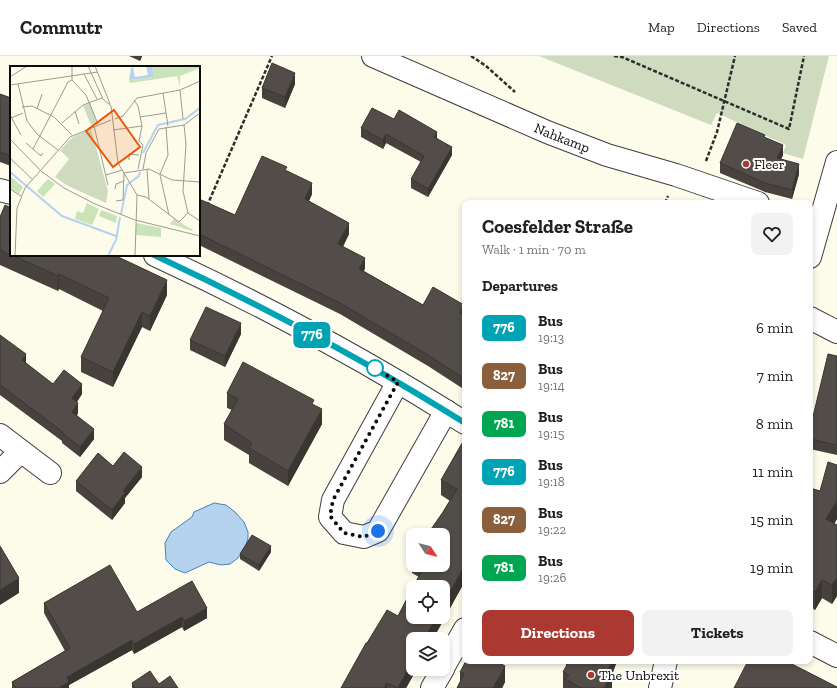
<!DOCTYPE html>
<html lang="en">
<head>
<meta charset="utf-8">
<style>
  :root { --surface:#fff; --page:#f2f2f2; --text:#202124; --muted:#757577; --line:#e0e0e0; --accent:#ab3932 }
  body { margin:0; font-family:"Zilla Slab",serif; background:var(--page); color:var(--text); height:100vh; display:flex; flex-direction:column; font-size:15px; white-space:nowrap }
  * { box-sizing:border-box; margin:0 }
  p { font-size:13px; color:var(--muted) }
  .icon { flex:none; width:22px; height:22px; fill:none; stroke:currentColor; stroke-width:2; stroke-linecap:round; stroke-linejoin:round }
  .map { position:relative; flex:1; overflow:hidden }
  .sheet { position:absolute; left:462px; top:144px; width:351px; height:464px; display:flex; flex-direction:column; background:var(--surface); border-radius:8px; box-shadow:0 2px 6px #0003 }
  .sheet>* { flex:none }
  .badge { padding:0 8px; border-radius:6px; font-size:14px; line-height:26px }
  .needle { width:26px; rotate:126deg }
  .controls { position:absolute; left:406px; top:472px; display:grid; gap:8px }
  .controls a { display:grid; place-items:center; width:44px; height:44px; border-radius:8px; background:var(--surface); box-shadow:0 2px 6px #0003; font-size:20px }
  .you { position:absolute; width:20px; height:20px; margin:-10px; border:3px solid #fff; border-radius:50%; background:#1a73e8; box-shadow:0 0 0 6px #1a73e833 }
  .map>.badge { position:absolute; translate:-50% -50%; box-shadow:0 0 0 2px #fff }
  h2 { padding:0 20px; font-size:15px; line-height:36px }
  .round { display:grid; place-items:center; flex:none; width:42px; height:42px; border-radius:8px; background:var(--page) }
  .head { display:flex; align-items:center; justify-content:space-between; height:68px; padding:0 20px }
  h1 { font-size:19px; font-weight:700; line-height:30px }
  .button { display:flex; gap:8px; margin-top:auto; padding:8px 20px }
  .button a { flex:1; height:46px; border-radius:8px; background:var(--accent); color:#fff; font-size:16px; font-weight:700; line-height:46px; text-align:center }
  .button a+a { background:var(--page); color:var(--text) }
  ul { padding:0; list-style:none }
  li { display:flex; align-items:center; gap:12px; height:48px; padding:0 20px }
  li div { flex:1 }
  li b { display:block; font-size:15px }
  li em { font-style:normal }
  li .badge { min-width:44px; font-weight:700; text-align:center }
  header { display:flex; align-items:center; gap:24px; box-sizing:border-box; height:56px; padding:0 20px; background:var(--surface); border-bottom:1px solid var(--line) }
  header strong { font-size:19px }
  nav { display:flex; gap:22px; margin-inline-start:auto; font-size:14px }
  .map>svg:first-child { display:block }
  .cemetery { fill:#cfdbbf }
  .water { fill:#b5d3ef; stroke:#4381be }
  .lines { fill:none; stroke-linecap:round; stroke-linejoin:round }
  .minor-casing { stroke:#3e3e3e; stroke-width:24 }
  .path { stroke:#2d2d2d; stroke-width:2.5; stroke-dasharray:4 2; stroke-linecap:butt }
  .minor { stroke:#fff; stroke-width:22 }
  .wall { fill:#47423e }
  .shaded-wall { fill:#393632 }
  .building { fill:#524d48; stroke:#393632 }
  .line-casing { stroke:#fff; stroke-width:9 }
  .line { stroke:#00a3b4; stroke-width:6 }
  .walk { stroke:#0b0b0b; stroke-width:4; stroke-dasharray:0 7.2 }
  .poi-dot { fill:#ab3932; stroke:#fff; stroke-width:1.5 }
  .stop-dot { fill:#fff; stroke:#00a3b4; stroke-width:2 }
  .labels { text-anchor:middle; stroke-width:4; stroke-linejoin:round; paint-order:stroke }
  .street-label { font-size:14px; fill:#0b0b0b; stroke:#fff }
  .poi-label { font-size:14px; fill:#0b0b0b; stroke:#fff; text-anchor:start }
  .inset-river { fill:none; stroke:#b5d3ef; stroke-width:2 }
  .inset-road { fill:none; stroke:#9c9b91; stroke-width:1 }
  .view { fill:#e8590c; fill-opacity:0.15; stroke:#e8590c; stroke-width:2 }
  .inset-edge { fill:none; stroke:#0b0b0b; stroke-width:2 }
</style>
</head>
<body>
<header>
<strong>Commutr</strong>
<nav><a>Map</a><a>Directions</a><a>Saved</a></nav>
</header>
<div class="map">
<svg width="837" height="632" viewBox="0 0 837 632">
  <rect width="100%" height="100%" fill="#fdfbea"/>
  <path class="cemetery" d="M539 0H829L803 103 783 97 786 89 717 57 711 69Z"/>
  <path class="water" d="M214 447 226 449 235 456 244 466 248 476V482L246 489 238 502 230 508 221 509 209 506 185 517 175 513 166 504 165 487 171 476 192 461 194 456Z"/>
  <g class="lines">
    <defs>
      <g id="minor">
        <path id="s1" d="M373 0 547 76 607 99 676 119 758 147"/>
        <path d="M0 134 11 137"/>
        <path d="M155 199C261 248 366 304 465 367"/>
        <path d="M810 201 837 106"/>
        <path d="M810 262 837 276"/>
        <path d="M398 326 333 444 330 461 344 477 364 481 378 475 446 355"/>
        <path d="M0 379 21 395 0 416"/>
        <path d="M21 395 50 417"/>
        <path d="M810 586 837 600"/>
        <path d="M443 612 465 573"/>
        <path d="M432 632 443 613"/>
        <path d="M660 632 666 605"/>
      </g>
    </defs>
    <use href="#minor" class="minor-casing"/>
    <g class="path">
      <path d="M471 0 486 10 515 36"/>
      <path d="M614 0 622 1 789 73 804 0"/>
      <path d="M706 105 717 76 735 0"/>
      <path d="M665 147 668 140"/>
      <path d="M207 150 272 0"/>
    </g>
    <use href="#minor" class="minor"/>
  </g>
  <g class="wall">
    <path d="M129 0H142L140 5Z"/>
    <path d="M295 28 285 52 262 42V32Z"/>
    <path d="M0 38 11 42V110L0 106Z"/>
    <path d="M394 63 437 82 452 99 428 141 411 132V123L421 106 386 87 383 93 361 81V72Z"/>
    <path d="M765 82 783 99 781 103 799 118 792 143 765 136 720 117V107Z"/>
    <path d="M287 115 312 138 309 145 349 178 343 191 365 212 364 215 423 249 465 260V334L428 310 340 258 199 189V143L235 159Z"/>
    <path d="M0 161 167 239 150 275 142 271 113 331 81 316V301L103 255 59 233 58 235 0 209Z"/>
    <path d="M241 278 225 311 190 294V284Z"/>
    <path d="M0 279 26 307 53 328 82 338 77 346 78 357 77 359 94 383 80 401 62 387V385L0 339Z"/>
    <path d="M837 300V399L810 393V373Z"/>
    <path d="M227 337 314 349 322 368 288 430 249 407V399L224 384V368L232 354 227 352Z"/>
    <path d="M465 382V525L406 632H341L367 587 398 560 419 521 412 517V501L413 500V509H443V456L450 445 441 439V424Z"/>
    <path d="M837 409V463L834 468 837 469V541V540L832 548 822 542 815 554 810 551V432L820 435Z"/>
    <path d="M113 410 142 421 125 442V447L112 464 76 435V425Z"/>
    <path d="M271 496 259 515 240 503V498Z"/>
    <path d="M44 547 137 556 207 562 184 575 182 571 134 598 132 594 69 629V632H12V626L65 595 44 557Z"/>
    <path d="M566 605H617L613 616V620L612 622V632H563V616L567 610 566 609Z"/>
    <path d="M460 616 505 626 502 632H457L460 626Z"/>
    <path d="M132 627 159 628 178 632H132Z"/>
  </g>
  <g class="shaded-wall">
    <path d="M140 0H142L140 5Z"/>
    <path d="M295 17V28L285 52V41Z"/>
    <path d="M437 76V85L434 81Z"/>
    <path d="M386 78V87L383 93V84Z"/>
    <path d="M783 89V99L777 112V102Z"/>
    <path d="M452 91V99L428 141V133Z"/>
    <path d="M799 108V118L792 143V134Z"/>
    <path d="M312 127V138L305 154V143Z"/>
    <path d="M349 167V178L338 199V188Z"/>
    <path d="M365 202V212L359 223V213Z"/>
    <path d="M59 218V233L58 235V220Z"/>
    <path d="M167 224V239L150 275V260Z"/>
    <path d="M464 249V260L460 257Z"/>
    <path d="M142 256V271L113 331V316Z"/>
    <path d="M241 267V278L225 311V300Z"/>
    <path d="M26 298V308L22 304Z"/>
    <path d="M82 328V338L72 353V342Z"/>
    <path d="M78 347V357L72 366V356Z"/>
    <path d="M322 353V368L288 430V415Z"/>
    <path d="M94 373V383L80 401V391Z"/>
    <path d="M142 411V421L125 442V447L112 464V454L123 435Z"/>
    <path d="M837 445V463L826 481V463Z"/>
    <path d="M271 490V496L259 515V509Z"/>
    <path d="M465 509V525L433 583H424L437 561H443V549Z"/>
    <path d="M19 522V537L0 549V534Z"/>
    <path d="M837 522V540L832 548V529Z"/>
    <path d="M822 524V542L815 554V536Z"/>
    <path d="M207 552V562L184 575V565Z"/>
    <path d="M182 561V571L134 598V588Z"/>
    <path d="M132 584V594L69 629V632H60L67 621Z"/>
    <path d="M413 604V613H417L406 632H398Z"/>
    <path d="M612 605H617L613 616V620L612 622V632H604L608 614Z"/>
    <path d="M505 610V626L502 632H493Z"/>
    <path d="M387 627V632H384Z"/>
  </g>
  <g class="building">
    <path d="M272 7 295 17 285 41 262 32Z"/>
    <path d="M0 38 11 42V100L0 96Z"/>
    <path d="M372 52 394 63 399 54 437 76 434 81 452 91 428 133 411 123 424 100 386 78 383 84 361 72Z"/>
    <path d="M737 67 765 79 764 81 783 89 777 102 799 108 792 134 765 127 720 107Z"/>
    <path d="M262 100 287 111 285 114 312 127 305 143 349 167 338 188 365 202 359 213 423 249 433 231 464 249 460 257 465 260V323L428 299 340 247 199 178V143L235 159Z"/>
    <path d="M5 149 11 152V199L0 194V161Z"/>
    <path d="M12 199H114L167 224 150 260 142 256 113 316 81 301 109 242 59 218 58 220Z"/>
    <path d="M206 251 241 267 225 300 190 284Z"/>
    <path d="M0 279 26 298 22 304 53 328 64 314 82 328 72 342 78 347 72 356 94 373 80 391 62 377 63 376 0 329Z"/>
    <path d="M828 298 837 300V389L810 383V373Z"/>
    <path d="M243 306 314 344 312 348 322 353 288 415 249 392 252 387 224 368 238 343 227 337Z"/>
    <path d="M465 382V509L443 549V531H413L425 509H443V479H427L443 456 457 433 441 424Z"/>
    <path d="M124 396 142 411 123 435 125 437 112 454 76 425 98 397 113 410Z"/>
    <path d="M828 406 837 409V445L826 463 837 469V522L832 529 822 524 815 536 810 533V432L820 435Z"/>
    <path d="M252 479 271 490 259 509 240 498Z"/>
    <path d="M0 490 19 522 0 534Z"/>
    <path d="M110 509 137 556 192 525 207 552 184 565 182 561 134 588 132 584 67 621 69 626 60 631 61 632H16L12 626 70 592 44 547Z"/>
    <path d="M413 531V561H437L424 583H413V604L398 632 387 627 384 632H341L366 587H367L387 554 398 560Z"/>
    <path d="M466 605H496L505 610 493 632H457L464 618 460 616Z"/>
    <path d="M569 605H613L608 614 612 617 604 632H581L565 623 569 619 563 616Z"/>
    <path d="M748 605H786L837 631V632H734Z"/>
    <path d="M150 615 159 628 170 620 178 632H135L132 627Z"/>
  </g>
  <g class="lines">
    <defs>
      <path id="line" d="M154 199C261 249 365 304 465 367"/>
    </defs>
    <use href="#line" class="line-casing"/>
    <use href="#line" class="line"/>
    <path class="walk" d="M375 312 398 326 333 444 330 460 344 477 364 481 378 475"/>
  </g>
  <g class="poi-dot">
    <circle cx="746" cy="108" r="4"/>
    <circle cx="591" cy="619" r="4"/>
  </g>
  <circle class="stop-dot" cx="375" cy="312" r="8"/>
  <g class="labels">
    <g class="street-label">
      <text dy="5" stroke="none"><textPath href="#s1" startOffset="206">Nahkamp</textPath></text>
    </g>
    <g class="poi-label">
      <text x="754" y="113">Fleer</text>
      <text x="599" y="624">The Unbrexit</text>
    </g>
  </g>
  <g transform="translate(10 10)">
    <rect width="190" height="190" fill="#fdfbea"/>
    <path d="M142 0H190V2L170 10V21L167 10 120 17 119 14 144 11ZM0 110 13 121 9 128 0 122ZM38 113 45 118 33 131 27 125ZM77 137 89 143 82 159 65 153 67 145 73 147ZM91 144 107 150 106 157 89 150ZM164 153 183 164 182 165 160 158ZM126 157 151 162V171L126 169Z" fill="#cae3b8"/>
    <path d="M80 37 87 57 81 59 73 40ZM81 63 98 125 96 137 58 120 45 111 59 93 50 84 63 71Z" fill="#cfdbbf"/>
    <path d="M136 0H142L144 11 119 14 121 2 123 1 125 11 138 9Z" fill="#b5d3ef"/>
    <path class="inset-river" d="M133 87 148 59 175 53 190 42M0 106 52 150 106 170M111 148 117 119 129 110 130 106M98 190 106 174 110 151"/>
    <path class="inset-road" d="M62 0V14L76 29 88 58M78 0 93 33 101 40 108 97 127 129 125 190M85 0 100 38M74 8 87 33M0 11 17 0M8 18 17 55 27 68 48 84M0 19 88 6M170 24 173 53M153 27 158 60M124 34 128 40 132 60 129 75 133 79 128 103M12 41 22 40 44 51 62 69M27 43 32 28M65 45 69 58M0 49 11 69M130 51 156 47M1 52 13 47M105 53 113 50 127 32 170 24 190 15M52 57 73 39 92 32M174 59 176 78 173 125 178 147 190 155M84 60 98 119M103 64 132 60M0 73 31 105 54 122 85 138 125 154 190 170M16 77 31 90 33 87M23 83 58 16 62 14M0 92 23 114M119 94V88L129 89M133 103 136 87 149 63 174 59 190 47M137 103 139 133M114 107 139 103 162 114 190 116M150 108 158 89 156 61M96 109 112 104M150 109 159 149M0 123 11 130M105 123 106 118 114 115M127 129 136 131 169 156 178 147M106 135 113 134 114 107M5 190 7 142 15 122 60 71 101 54"/>
    <path class="view" d="M104 44 130 81 103 101 76 65Z"/>
    <rect width="190" height="190" class="inset-edge"/>
  </g>
</svg>
<div class="controls">
<a><svg class="needle" viewBox="-14 -14 28 28"><path d="M0-13l5 13h-10z" fill="#e53935"/><path d="M0 13l5-13h-10z" fill="#757577"/></svg></a>
<a><svg class="icon" aria-label="locate" viewBox="0 0 24 24"><circle cx="12" cy="12" r="6"/><path d="M12 2v4M12 18v4M2 12h4M18 12h4"/></svg></a>
<a><svg class="icon" aria-label="layers" viewBox="0 0 24 24"><path d="M12 4l9 5-9 5-9-5zM3 14l9 5 9-5"/></svg></a>
</div>
<div class="you" style="left:378px;top:475px"></div>
<b class="badge" style="left:312px;top:279px;background:#00a3b4;color:#fff">776</b>
<section class="sheet">
<div class="head"><div><h1>Coesfelder Straße</h1><p>Walk · 1 min · 70 m</p></div><a class="round"><svg class="icon" aria-label="heart" viewBox="0 0 24 24"><path d="M12 20l-8-8c-3-5 5-10 8-4 3-6 11-1 8 4z"/></svg></a></div>
<h2>Departures</h2>
<ul>
<li><span class="badge" style="background:#00a3b4;color:#fff">776</span><div><b>Bus</b><p>19:13</p></div><em>6 min</em></li>
<li><span class="badge" style="background:#8b5e3c;color:#fff">827</span><div><b>Bus</b><p>19:14</p></div><em>7 min</em></li>
<li><span class="badge" style="background:#00a651;color:#fff">781</span><div><b>Bus</b><p>19:15</p></div><em>8 min</em></li>
<li><span class="badge" style="background:#00a3b4;color:#fff">776</span><div><b>Bus</b><p>19:18</p></div><em>11 min</em></li>
<li><span class="badge" style="background:#8b5e3c;color:#fff">827</span><div><b>Bus</b><p>19:22</p></div><em>15 min</em></li>
<li><span class="badge" style="background:#00a651;color:#fff">781</span><div><b>Bus</b><p>19:26</p></div><em>19 min</em></li>
</ul>
<div class="button"><a>Directions</a><a>Tickets</a></div>
</section>
</div>
</body>
</html>
